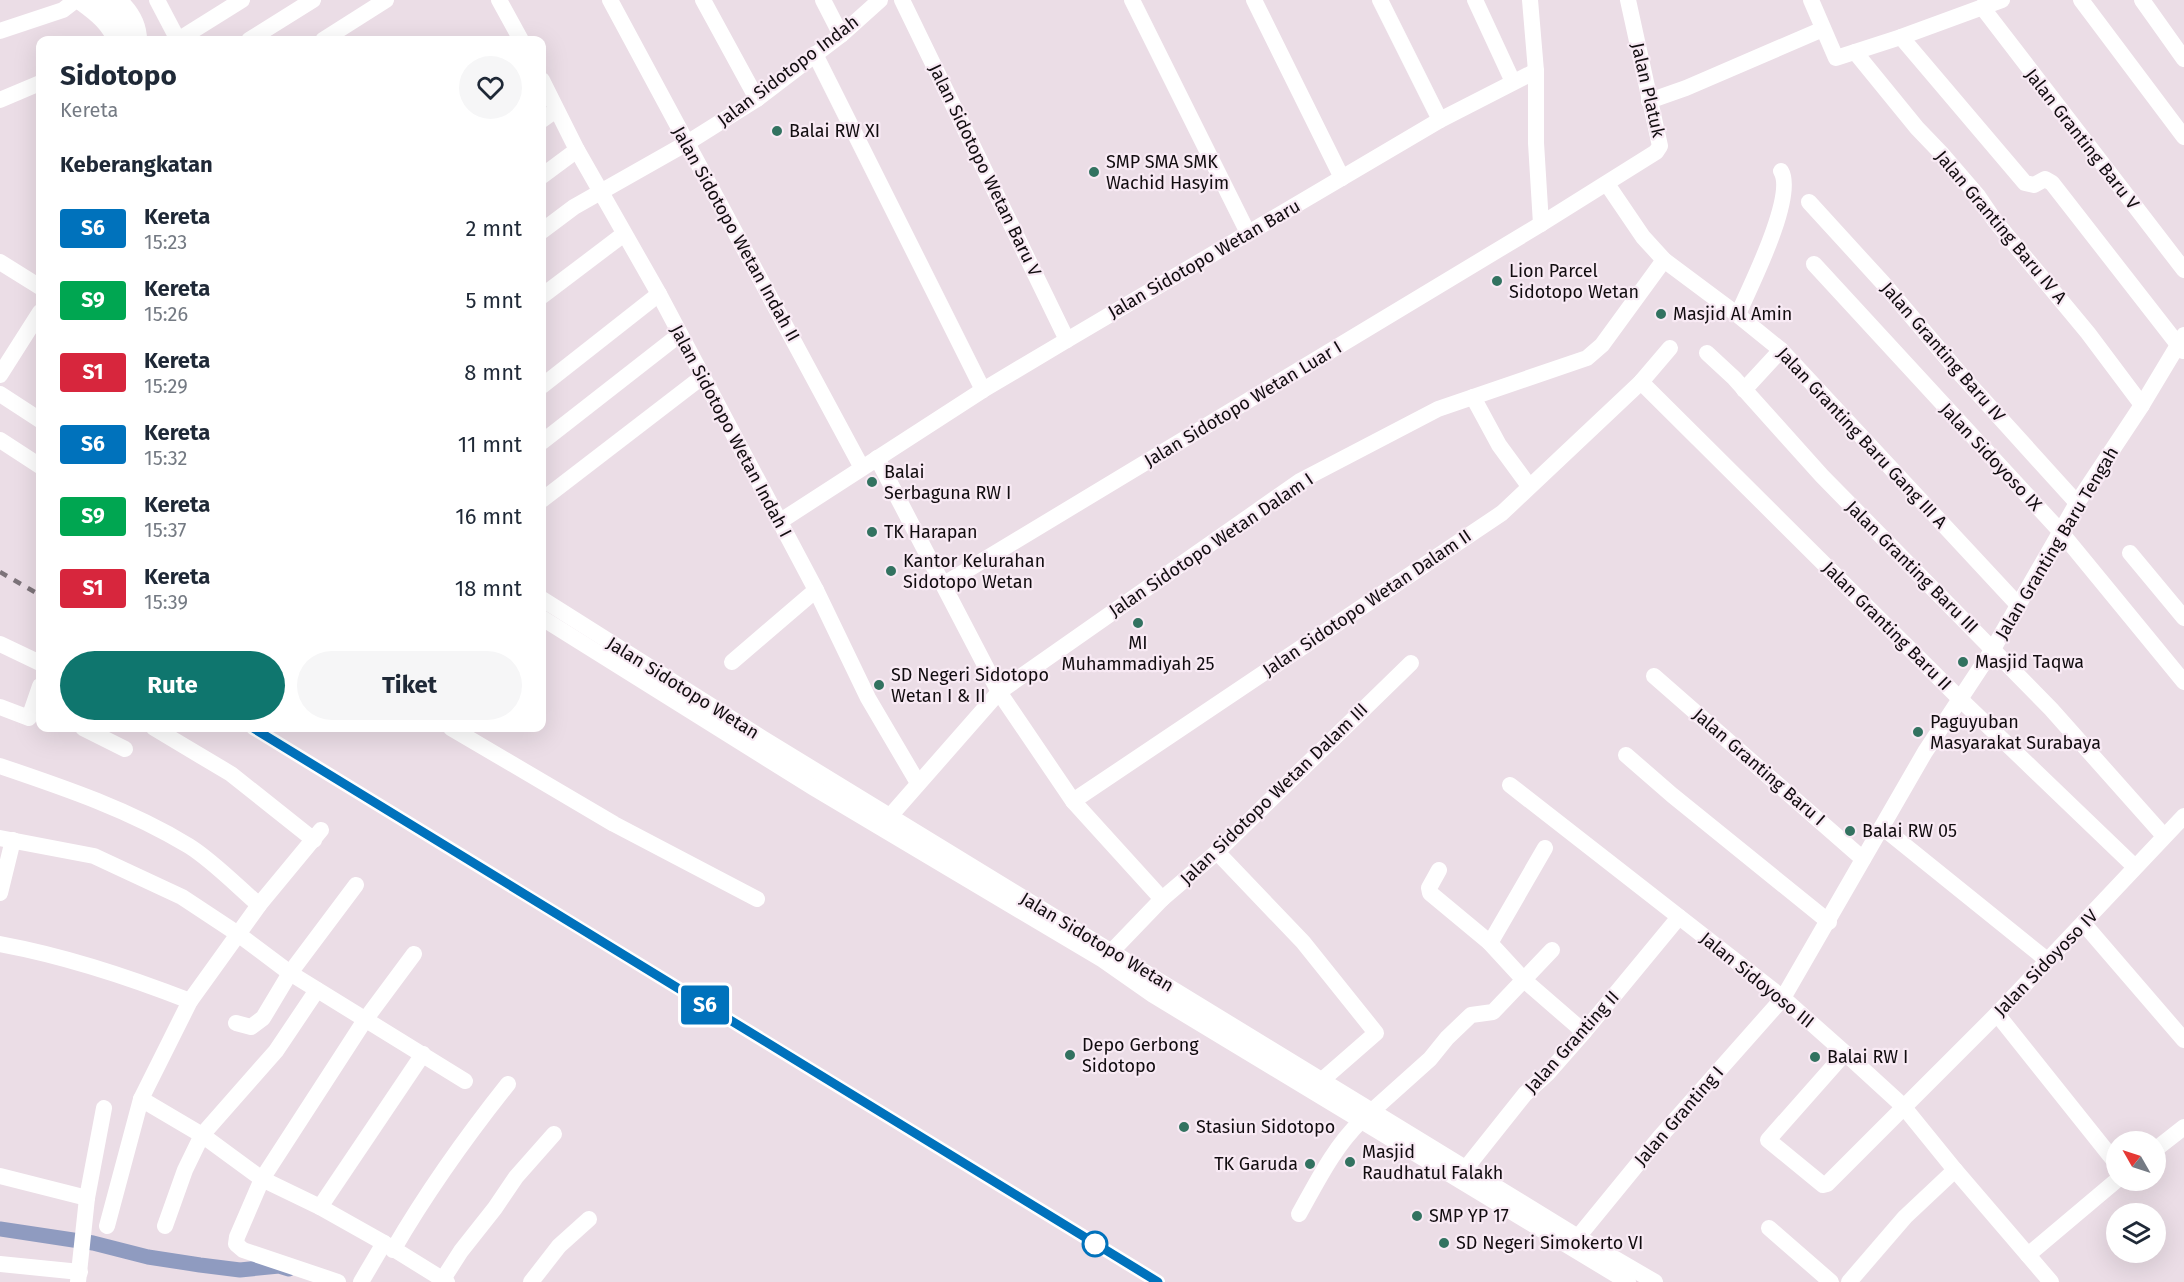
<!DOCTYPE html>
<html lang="id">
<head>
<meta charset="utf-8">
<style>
  :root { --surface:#fff; --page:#f6f6f7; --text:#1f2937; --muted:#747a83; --accent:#0f766e }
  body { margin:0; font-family:"Fira Sans",sans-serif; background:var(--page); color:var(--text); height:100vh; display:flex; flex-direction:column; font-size:22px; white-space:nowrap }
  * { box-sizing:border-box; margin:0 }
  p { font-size:20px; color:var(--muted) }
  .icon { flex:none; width:33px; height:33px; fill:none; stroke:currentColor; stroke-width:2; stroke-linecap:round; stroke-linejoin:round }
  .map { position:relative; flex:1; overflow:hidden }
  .sheet { position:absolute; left:36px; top:36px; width:510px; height:696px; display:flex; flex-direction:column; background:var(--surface); border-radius:12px; box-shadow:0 6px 24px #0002 }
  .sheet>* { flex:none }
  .badge { padding:0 12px; border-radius:4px; font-size:21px; line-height:39px }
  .needle { width:39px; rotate:309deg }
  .tools { position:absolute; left:2106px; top:1131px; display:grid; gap:12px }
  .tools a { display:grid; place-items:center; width:60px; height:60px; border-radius:50%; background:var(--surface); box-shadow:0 6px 24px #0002; font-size:30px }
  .map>.badge { position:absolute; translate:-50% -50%; box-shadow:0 0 0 3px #fff }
  h2 { padding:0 24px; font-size:22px; line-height:54px }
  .round { display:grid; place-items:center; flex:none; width:63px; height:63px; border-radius:32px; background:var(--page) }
  .head { display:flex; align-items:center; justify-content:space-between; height:102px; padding:0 24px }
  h1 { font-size:28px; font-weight:700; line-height:45px }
  .button { display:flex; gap:12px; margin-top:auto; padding:12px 24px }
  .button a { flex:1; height:69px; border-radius:36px; background:var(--accent); color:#fff; font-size:24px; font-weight:700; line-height:69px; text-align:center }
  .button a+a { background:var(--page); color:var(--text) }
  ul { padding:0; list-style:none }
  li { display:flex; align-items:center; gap:18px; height:72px; padding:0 24px }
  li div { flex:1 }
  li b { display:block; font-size:22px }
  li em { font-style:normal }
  li .badge { min-width:66px; font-weight:700; text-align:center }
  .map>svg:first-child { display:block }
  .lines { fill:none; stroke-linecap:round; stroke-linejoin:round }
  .canal { stroke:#8f9bc0; stroke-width:15 }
  .street { stroke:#fff; stroke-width:16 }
  .secondary { stroke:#fff; stroke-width:24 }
  .rail { stroke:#7c7379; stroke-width:4.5; stroke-dasharray:8 8; stroke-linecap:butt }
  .line-casing { stroke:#fff; stroke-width:14 }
  .line { stroke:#0072bc; stroke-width:9 }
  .poi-dot { fill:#327260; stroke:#f8eaf4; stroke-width:2 }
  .stop-dot { fill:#fff; stroke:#0072bc; stroke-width:3 }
  .labels { text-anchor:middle; stroke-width:4.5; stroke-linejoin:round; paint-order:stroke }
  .street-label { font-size:18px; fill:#110c0f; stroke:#f8eaf4 }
  .poi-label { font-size:18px; fill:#110c0f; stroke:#f8eaf4; text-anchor:start }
</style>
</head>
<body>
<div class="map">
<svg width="2184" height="1282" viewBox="0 0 2184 1282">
  <rect width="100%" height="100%" fill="#ebdde6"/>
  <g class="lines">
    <path class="canal" d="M0 1229 93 1243 148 1257 200 1265 240 1270 279 1266 289 1269"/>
    <g class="street">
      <path d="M157 0 178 40"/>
      <path d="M499 0 521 40"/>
      <path d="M610 0 862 468"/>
      <path d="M703 0 757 99"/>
      <path d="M823 0 841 35"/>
      <path d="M902 0 1067 340"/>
      <path d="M1132 0 1248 233"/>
      <path d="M1254 0 1342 178"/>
      <path d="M1380 0 1440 120"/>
      <path d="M1475 0 1513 82"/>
      <path d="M1530 0 1536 71V143L1541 224"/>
      <path d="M1811 0 1836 58 1901 37 2002 0"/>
      <path d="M2081 0 2184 137"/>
      <path d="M2142 0 2184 59"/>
      <path d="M1982 7 2184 270"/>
      <path d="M0 31 63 10 76 0"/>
      <path d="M1901 37 2025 183 2034 185 2045 179 2052 183 2183 351"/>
      <path d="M178 40 242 0"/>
      <path d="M249 40 313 0"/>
      <path d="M323 40 386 0"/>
      <path d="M1855 52 1917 128 1941 153 1978 196 1995 221 2088 333 2142 405"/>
      <path d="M815 54 983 390"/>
      <path d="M542 80 577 150 659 294 816 590 868 698 918 783"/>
      <path d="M0 100 40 83"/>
      <path d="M1649 101 1686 88 1823 29"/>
      <path d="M542 120 556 110"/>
      <path d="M542 176 577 150"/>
      <path d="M1607 184 1643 237 1664 260 1739 316 1781 350 2019 606"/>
      <path d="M1809 202 1883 283 1962 376 2077 503"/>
      <path d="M542 231 574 207 687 143 757 99 841 35 880 0"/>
      <path d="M0 262 40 287"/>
      <path d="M1814 264 2060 531 2184 682"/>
      <path d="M542 296 624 234"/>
      <path d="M1738 314C1750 287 1796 196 1781 171"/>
      <path d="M1707 353 1734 378 1822 476 2051 709 2164 836"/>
      <path d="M0 375 40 312"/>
      <path d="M1641 382 1960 699 2135 867"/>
      <path d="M542 386 659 294"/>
      <path d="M1744 390 1781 350"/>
      <path d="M0 394 40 420"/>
      <path d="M1473 397 1499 445 1529 486"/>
      <path d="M0 440 40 466"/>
      <path d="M542 442 679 335"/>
      <path d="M877 458 999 692 1073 801 1162 899"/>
      <path d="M542 500 702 377"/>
      <path d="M779 522 983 390 1067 340 1440 120 1536 71"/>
      <path d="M2130 553 2184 618"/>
      <path d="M944 584 1541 224 1656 152 1660 146 1628 0"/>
      <path d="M542 599 762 738 1578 1237 1655 1282"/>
      <path d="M542 618 814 788 1103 960 1153 995 1628 1282"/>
      <path d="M0 644 40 663"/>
      <path d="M732 662 816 590"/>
      <path d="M1654 676 1863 859"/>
      <path d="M0 707 29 718 40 686"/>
      <path d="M83 728 125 749"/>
      <path d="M154 728 231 774 314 840"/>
      <path d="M451 728 614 824 757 899"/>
      <path d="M1626 755 1672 795 1829 922"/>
      <path d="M0 766C65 788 130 810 189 846 213 861 238 887 259 905"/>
      <path d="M1510 785 1783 998 1845 1053 1903 1106 1955 1170 2051 1282"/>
      <path d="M1073 801 1502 513 1641 382 1670 348"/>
      <path d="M884 823 999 692 1300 481 1438 409 1587 358 1602 345 1664 260"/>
      <path d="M1882 827 2047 960"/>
      <path d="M0 838 94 856 182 897 238 934 290 973 465 1081"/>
      <path d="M1217 852 1303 942 1376 1033 1321 1081"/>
      <path d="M1439 870 1429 888 1430 893 1489 942 1493 938 1545 848"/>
      <path d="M0 893 13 840"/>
      <path d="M2084 924 2184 1040"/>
      <path d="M1489 942 1524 980 1584 1032"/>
      <path d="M0 944C65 956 129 977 190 1001"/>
      <path d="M1112 951 1162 899 1217 852 1411 663"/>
      <path d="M1997 1014 2116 1163"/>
      <path d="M236 1023 251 1027 263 1018 290 973 356 885"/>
      <path d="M1845 1053 1768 1140 1823 1185 1827 1184 1997 1014 2184 816"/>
      <path d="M141 1099 202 1135 262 1179 320 1207 384 1243 447 1282"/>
      <path d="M1372 1111 1430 1059 1447 1038 1471 1015 1493 1012 1552 950"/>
      <path d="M2156 1149 2184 1127"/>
      <path d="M1466 1168 1525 1094 1548 1073 1584 1032 1679 917"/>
      <path d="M0 1176 87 1198"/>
      <path d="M320 1207 423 1054"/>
      <path d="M1299 1214C1317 1182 1334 1147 1361 1121"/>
      <path d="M107 1226 141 1099 190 1001 259 905 321 830"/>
      <path d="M165 1226 185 1170 202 1135 276 1051 317 990"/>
      <path d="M1769 1228 1831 1282"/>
      <path d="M1578 1237 1659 1138 1783 998 1925 752 1993 649 2077 503 2142 405 2184 335"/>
      <path d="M393 1250C428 1190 465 1138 508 1084"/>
      <path d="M2028 1255 2117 1180"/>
      <path d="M0 1264 80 1272"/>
      <path d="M443 1279 461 1251 495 1208 516 1177 554 1134"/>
      <path d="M78 1282 87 1198 104 1108"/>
      <path d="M338 1282 243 1250 236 1244 237 1237 262 1179 365 1020 414 954"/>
      <path d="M361 1282 384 1243"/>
      <path d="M531 1282 559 1246 589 1219"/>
      <path d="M1849 1282 1905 1217 1955 1170"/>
    </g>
    <g class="secondary">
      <path d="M84 0C99 11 113 22 119 40"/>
      <path d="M113 0C125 10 135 24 135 40"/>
    </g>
    <g class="rail">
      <path d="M0 572 40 595"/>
      <path d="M253 728 1158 1282"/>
    </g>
  </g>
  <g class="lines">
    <defs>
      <path id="line" d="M253 728 1158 1282"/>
    </defs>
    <use href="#line" class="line-casing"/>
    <use href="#line" class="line"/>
  </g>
  <g class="poi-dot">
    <circle cx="777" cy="131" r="6"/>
    <circle cx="1094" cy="172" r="6"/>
    <circle cx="1497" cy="281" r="6"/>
    <circle cx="1661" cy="314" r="6"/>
    <circle cx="872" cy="482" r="6"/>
    <circle cx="872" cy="532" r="6"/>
    <circle cx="891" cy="571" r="6"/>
    <circle cx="1138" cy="623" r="6"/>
    <circle cx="1963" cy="662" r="6"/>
    <circle cx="879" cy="685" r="6"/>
    <circle cx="1918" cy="732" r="6"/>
    <circle cx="1850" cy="831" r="6"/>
    <circle cx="1070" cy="1055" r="6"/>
    <circle cx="1815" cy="1057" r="6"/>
    <circle cx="1184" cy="1127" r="6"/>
    <circle cx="1350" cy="1162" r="6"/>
    <circle cx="1310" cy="1164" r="6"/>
    <circle cx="1417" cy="1216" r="6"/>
    <circle cx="1444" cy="1243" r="6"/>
  </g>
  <circle class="stop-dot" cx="1095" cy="1244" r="12"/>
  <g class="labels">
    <g class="street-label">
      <text transform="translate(788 71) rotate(-37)" y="6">Jalan Sidotopo Indah</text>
      <text transform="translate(1648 90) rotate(77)" y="6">Jalan Platuk</text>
      <text transform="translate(2082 139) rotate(52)" y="6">Jalan Granting Baru V</text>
      <text transform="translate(985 170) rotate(64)" y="6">Jalan Sidotopo Wetan Baru V</text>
      <text transform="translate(2001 227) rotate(50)" y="6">Jalan Granting Baru IV A</text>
      <text transform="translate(736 234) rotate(61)" y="6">Jalan Sidotopo Wetan Indah II</text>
      <text transform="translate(1204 259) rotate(-30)" y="6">Jalan Sidotopo Wetan Baru</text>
      <text transform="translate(1943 352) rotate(49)" y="6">Jalan Granting Baru IV</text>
      <text transform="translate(1243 404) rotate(-31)" y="6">Jalan Sidotopo Wetan Luar I</text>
      <text transform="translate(731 431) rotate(62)" y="6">Jalan Sidotopo Wetan Indah I</text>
      <text transform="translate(1862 438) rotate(47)" y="6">Jalan Granting Baru Gang III A</text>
      <text transform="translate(1991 457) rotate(47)" y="6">Jalan Sidoyoso IX</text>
      <text transform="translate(2057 543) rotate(-59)" y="6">Jalan Granting Baru Tengah</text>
      <text transform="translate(1211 545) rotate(-34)" y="6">Jalan Sidotopo Wetan Dalam I</text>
      <text transform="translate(1912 567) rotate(45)" y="6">Jalan Granting Baru III</text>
      <text transform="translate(1367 603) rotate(-34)" y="6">Jalan Sidotopo Wetan Dalam II</text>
      <text transform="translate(1887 626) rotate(45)" y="6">Jalan Granting Baru II</text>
      <text transform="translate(683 688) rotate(32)" y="6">Jalan Sidotopo Wetan</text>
      <text transform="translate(1759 767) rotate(41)" y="6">Jalan Granting Baru I</text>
      <text transform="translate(1274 794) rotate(-44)" y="6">Jalan Sidotopo Wetan Dalam III</text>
      <text transform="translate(1097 942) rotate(31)" y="6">Jalan Sidotopo Wetan</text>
      <text transform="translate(2046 963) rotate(-46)" y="6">Jalan Sidoyoso IV</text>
      <text transform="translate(1757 980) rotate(39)" y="6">Jalan Sidoyoso III</text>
      <text transform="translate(1572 1042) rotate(-48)" y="6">Jalan Granting II</text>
      <text transform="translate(1679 1116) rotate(-49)" y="6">Jalan Granting I</text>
    </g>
    <g class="poi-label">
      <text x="789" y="137">Balai RW XI</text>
      <text x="1106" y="168">SMP SMA SMK<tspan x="1106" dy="21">Wachid Hasyim</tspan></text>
      <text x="1509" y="277">Lion Parcel<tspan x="1509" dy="21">Sidotopo Wetan</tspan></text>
      <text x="1673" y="320">Masjid Al Amin</text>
      <text x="884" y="478">Balai<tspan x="884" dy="21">Serbaguna RW I</tspan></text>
      <text x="884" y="538">TK Harapan</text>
      <text x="903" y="567">Kantor Kelurahan<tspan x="903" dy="21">Sidotopo Wetan</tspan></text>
      <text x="1138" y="649" text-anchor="middle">MI<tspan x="1138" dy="21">Muhammadiyah 25</tspan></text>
      <text x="1975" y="668">Masjid Taqwa</text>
      <text x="891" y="681">SD Negeri Sidotopo<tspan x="891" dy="21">Wetan I &amp; II</tspan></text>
      <text x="1930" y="728">Paguyuban<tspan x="1930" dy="21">Masyarakat Surabaya</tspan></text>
      <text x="1862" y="837">Balai RW 05</text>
      <text x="1082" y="1051">Depo Gerbong<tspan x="1082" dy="21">Sidotopo</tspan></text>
      <text x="1827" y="1063">Balai RW I</text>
      <text x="1196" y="1133">Stasiun Sidotopo</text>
      <text x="1362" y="1158">Masjid<tspan x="1362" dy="21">Raudhatul Falakh</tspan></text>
      <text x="1298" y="1170" text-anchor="end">TK Garuda</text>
      <text x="1429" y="1222">SMP YP 17</text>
      <text x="1456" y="1249">SD Negeri Simokerto VI</text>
    </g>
  </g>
</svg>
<div class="tools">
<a><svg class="needle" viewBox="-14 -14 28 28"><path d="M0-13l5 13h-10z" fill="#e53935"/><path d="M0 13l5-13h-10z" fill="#747a83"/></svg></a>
<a><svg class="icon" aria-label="layers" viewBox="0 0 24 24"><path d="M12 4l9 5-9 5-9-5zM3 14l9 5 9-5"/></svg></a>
</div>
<b class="badge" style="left:705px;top:1005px;background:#0072bc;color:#fff">S6</b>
<section class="sheet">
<div class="head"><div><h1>Sidotopo</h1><p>Kereta</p></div><a class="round"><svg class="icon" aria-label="heart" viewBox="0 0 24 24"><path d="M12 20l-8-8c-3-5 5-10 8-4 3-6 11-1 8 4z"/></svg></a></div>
<h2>Keberangkatan</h2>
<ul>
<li><span class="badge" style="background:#0072bc;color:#fff">S6</span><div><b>Kereta</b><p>15:23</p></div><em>2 mnt</em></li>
<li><span class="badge" style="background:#00a651;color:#fff">S9</span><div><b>Kereta</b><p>15:26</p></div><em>5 mnt</em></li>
<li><span class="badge" style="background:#d7263d;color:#fff">S1</span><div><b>Kereta</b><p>15:29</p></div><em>8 mnt</em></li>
<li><span class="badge" style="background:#0072bc;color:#fff">S6</span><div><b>Kereta</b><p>15:32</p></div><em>11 mnt</em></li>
<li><span class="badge" style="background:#00a651;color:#fff">S9</span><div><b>Kereta</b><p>15:37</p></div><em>16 mnt</em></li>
<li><span class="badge" style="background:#d7263d;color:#fff">S1</span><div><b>Kereta</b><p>15:39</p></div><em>18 mnt</em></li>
</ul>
<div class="button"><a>Rute</a><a>Tiket</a></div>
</section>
</div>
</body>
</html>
